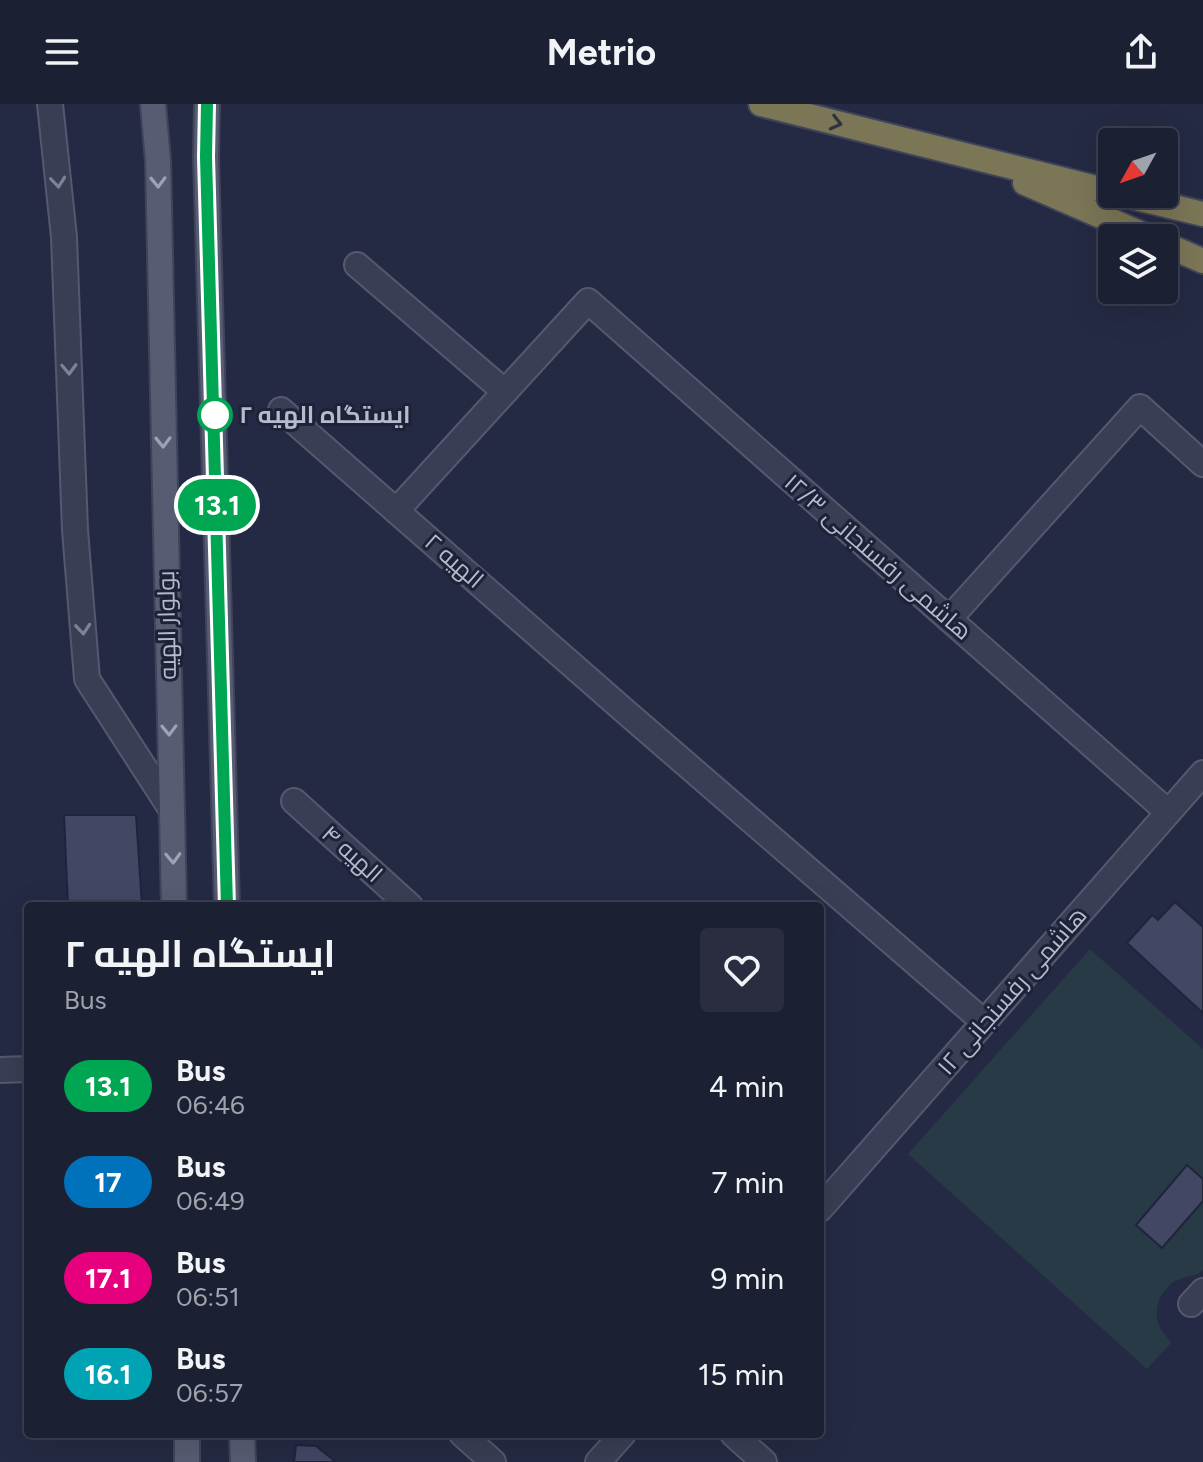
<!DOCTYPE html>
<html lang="en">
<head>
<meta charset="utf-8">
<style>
  :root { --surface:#1c2033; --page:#292d3f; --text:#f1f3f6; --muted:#a0a3ac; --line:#3a3e4e }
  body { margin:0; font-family:Figtree,Cairo,sans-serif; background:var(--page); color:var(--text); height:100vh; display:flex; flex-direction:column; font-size:30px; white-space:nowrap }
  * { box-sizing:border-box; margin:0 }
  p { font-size:26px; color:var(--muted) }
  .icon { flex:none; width:44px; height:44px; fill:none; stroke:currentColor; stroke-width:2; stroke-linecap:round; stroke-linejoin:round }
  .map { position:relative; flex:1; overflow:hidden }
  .details { position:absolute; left:24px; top:798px; width:800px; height:536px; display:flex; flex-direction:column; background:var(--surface); border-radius:8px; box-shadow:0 8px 32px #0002,0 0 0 2px var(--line) }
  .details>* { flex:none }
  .badge { padding:0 16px; border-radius:26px; font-size:28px; line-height:52px }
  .needle { width:52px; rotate:230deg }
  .buttons { position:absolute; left:1098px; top:24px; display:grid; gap:16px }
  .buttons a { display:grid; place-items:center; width:80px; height:80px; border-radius:8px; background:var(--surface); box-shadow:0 8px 32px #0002,0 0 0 2px var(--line); font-size:40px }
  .map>.badge { position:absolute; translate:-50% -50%; box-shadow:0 0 0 4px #fff }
  .round { display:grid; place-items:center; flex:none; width:84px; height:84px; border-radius:8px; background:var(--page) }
  .head { display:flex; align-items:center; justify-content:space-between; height:136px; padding:0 40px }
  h1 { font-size:38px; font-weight:700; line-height:60px }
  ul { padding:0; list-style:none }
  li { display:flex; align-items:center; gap:24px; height:96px; padding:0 40px }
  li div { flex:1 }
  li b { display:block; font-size:30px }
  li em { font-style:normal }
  li .badge { min-width:88px; font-weight:700; text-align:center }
  header { display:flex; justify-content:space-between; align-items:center; height:104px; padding:0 40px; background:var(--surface); font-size:36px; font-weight:700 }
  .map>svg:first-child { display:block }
  .green { fill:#273a45 }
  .building { fill:#424764; stroke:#20243b; stroke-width:2 }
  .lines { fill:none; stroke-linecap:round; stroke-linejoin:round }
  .minor-casing { stroke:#55586e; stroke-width:28 }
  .major-casing { stroke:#40445a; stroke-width:28 }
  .highway-casing { stroke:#41455b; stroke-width:28 }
  .minor { stroke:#3a3e54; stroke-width:24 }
  .major { stroke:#585c73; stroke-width:24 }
  .highway { stroke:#7a7656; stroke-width:24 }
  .oneway { stroke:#30333f }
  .oneway2 { stroke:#7f8297 }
  .oneway3 { stroke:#9fa2b6 }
  .line-casing { stroke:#fff; stroke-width:18 }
  .line { stroke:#00a651; stroke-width:12 }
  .stop-dot { fill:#fff; stroke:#00a651; stroke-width:4 }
  .labels { text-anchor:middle; stroke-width:6; stroke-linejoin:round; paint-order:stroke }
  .stop-label { font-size:24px; font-weight:bold; fill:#b7bacd; stroke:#1e2239; text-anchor:start }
  .street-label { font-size:24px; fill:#b7bacd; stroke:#1e2239 }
</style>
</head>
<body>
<header><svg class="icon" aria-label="menu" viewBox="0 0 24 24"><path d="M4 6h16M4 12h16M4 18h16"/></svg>Metrio<svg class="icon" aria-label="share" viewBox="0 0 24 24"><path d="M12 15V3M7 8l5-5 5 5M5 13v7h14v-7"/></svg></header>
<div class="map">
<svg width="1203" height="1358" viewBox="0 0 1203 1358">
  <rect width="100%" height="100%" fill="#252a44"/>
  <path class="green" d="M1090 845 1203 945V1166C1196 1173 1189 1171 1180 1175 1162 1181 1151 1206 1160 1223 1163 1228 1168 1234 1171 1239L1147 1265 908 1050Z"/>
  <g class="building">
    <path d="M64 711H136L142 802H68Z"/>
    <path d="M1175 798 1203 823V909L1127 839 1152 811 1158 816Z"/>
    <path d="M1187 1061 1203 1075V1097L1162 1144 1136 1121Z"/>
    <path d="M296 1341 316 1342 336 1358H294Z"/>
  </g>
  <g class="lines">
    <defs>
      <g id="minor">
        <path d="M50 0 64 133 75 426 87 575 171 705"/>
        <path d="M357 161 505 288"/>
        <path d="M281 306 627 609 984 918"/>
        <path d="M396 407 588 197 1168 708"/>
        <path d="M949 515 1140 303 1203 360"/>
        <path d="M294 697 410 802"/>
        <path d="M0 966 28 965"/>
        <path d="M820 1105 1203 669"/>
        <path d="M1191 1200 1203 1187"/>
        <path d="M462 1330 493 1358"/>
        <path d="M733 1330 764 1358"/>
        <path d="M598 1358 623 1330"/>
      </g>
      <g id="major">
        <path d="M153 0 158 57 174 802"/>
        <path d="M207 0 206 53 227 802"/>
        <path d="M187 1330V1358"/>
        <path d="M242 1330 243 1358"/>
      </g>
      <g id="highway">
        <path d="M761 0 1112 88"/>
        <path d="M1025 79 1151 134"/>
        <path d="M1120 90 1203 110"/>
        <path d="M1164 140 1203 157"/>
      </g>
    </defs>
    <use href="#minor" class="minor-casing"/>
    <use href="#major" class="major-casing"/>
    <use href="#highway" class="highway-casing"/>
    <use href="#minor" class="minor"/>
    <use href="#major" class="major"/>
    <use href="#highway" class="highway"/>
  </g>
  <defs><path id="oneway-chevron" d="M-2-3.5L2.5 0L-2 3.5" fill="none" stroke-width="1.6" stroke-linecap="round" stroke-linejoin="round" transform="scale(2)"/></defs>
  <use class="oneway" href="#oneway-chevron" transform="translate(836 19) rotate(14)"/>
  <g class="oneway2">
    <use href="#oneway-chevron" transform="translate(58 78) rotate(84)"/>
    <use href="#oneway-chevron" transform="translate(69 265) rotate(88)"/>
    <use href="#oneway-chevron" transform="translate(83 525) rotate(85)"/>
  </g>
  <g class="oneway3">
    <use href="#oneway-chevron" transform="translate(158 78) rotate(89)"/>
    <use href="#oneway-chevron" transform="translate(163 338) rotate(89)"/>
    <use href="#oneway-chevron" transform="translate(169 626) rotate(89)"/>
    <use href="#oneway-chevron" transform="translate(173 754) rotate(88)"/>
  </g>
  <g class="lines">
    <defs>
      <path id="line" d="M207 0 206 53 227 802"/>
    </defs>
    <use href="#line" class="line-casing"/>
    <use href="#line" class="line"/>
  </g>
  <circle class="stop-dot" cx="215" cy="311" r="16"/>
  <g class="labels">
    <g class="stop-label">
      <text x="239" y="319">ایستگاه الهیه ۲</text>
    </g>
    <g class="street-label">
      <text transform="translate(878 453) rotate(41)" y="8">هاشمی رفسنجانی ۱۲/۳</text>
      <text transform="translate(454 457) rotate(41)" y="8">الهیه ۲</text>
      <text transform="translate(167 521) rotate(-91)" y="8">بولوار الهیه</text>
      <text transform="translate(352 750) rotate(42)" y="8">الهیه ۴</text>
      <text transform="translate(1012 887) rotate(-49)" y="8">هاشمی رفسنجانی ۱۲</text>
    </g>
  </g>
</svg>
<div class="buttons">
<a><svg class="needle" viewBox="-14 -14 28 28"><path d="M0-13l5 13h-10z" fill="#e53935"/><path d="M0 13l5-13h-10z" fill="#a0a3ac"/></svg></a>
<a><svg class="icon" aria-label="layers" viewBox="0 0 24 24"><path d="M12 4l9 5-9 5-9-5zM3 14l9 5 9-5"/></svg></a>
</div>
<b class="badge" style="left:217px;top:401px;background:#00a651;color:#fff">13.1</b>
<section class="details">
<div class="head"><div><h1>ایستگاه الهیه ۲</h1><p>Bus</p></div><a class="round"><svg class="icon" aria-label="heart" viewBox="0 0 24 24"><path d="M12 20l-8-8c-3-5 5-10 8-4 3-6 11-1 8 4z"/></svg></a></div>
<ul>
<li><span class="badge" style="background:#00a651;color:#fff">13.1</span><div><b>Bus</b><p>06:46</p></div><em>4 min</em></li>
<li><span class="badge" style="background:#0072bc;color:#fff">17</span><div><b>Bus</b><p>06:49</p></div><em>7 min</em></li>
<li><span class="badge" style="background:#e6007e;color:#fff">17.1</span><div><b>Bus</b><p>06:51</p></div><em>9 min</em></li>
<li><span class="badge" style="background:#00a3b4;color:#fff">16.1</span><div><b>Bus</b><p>06:57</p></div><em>15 min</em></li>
</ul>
</section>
</div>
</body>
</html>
